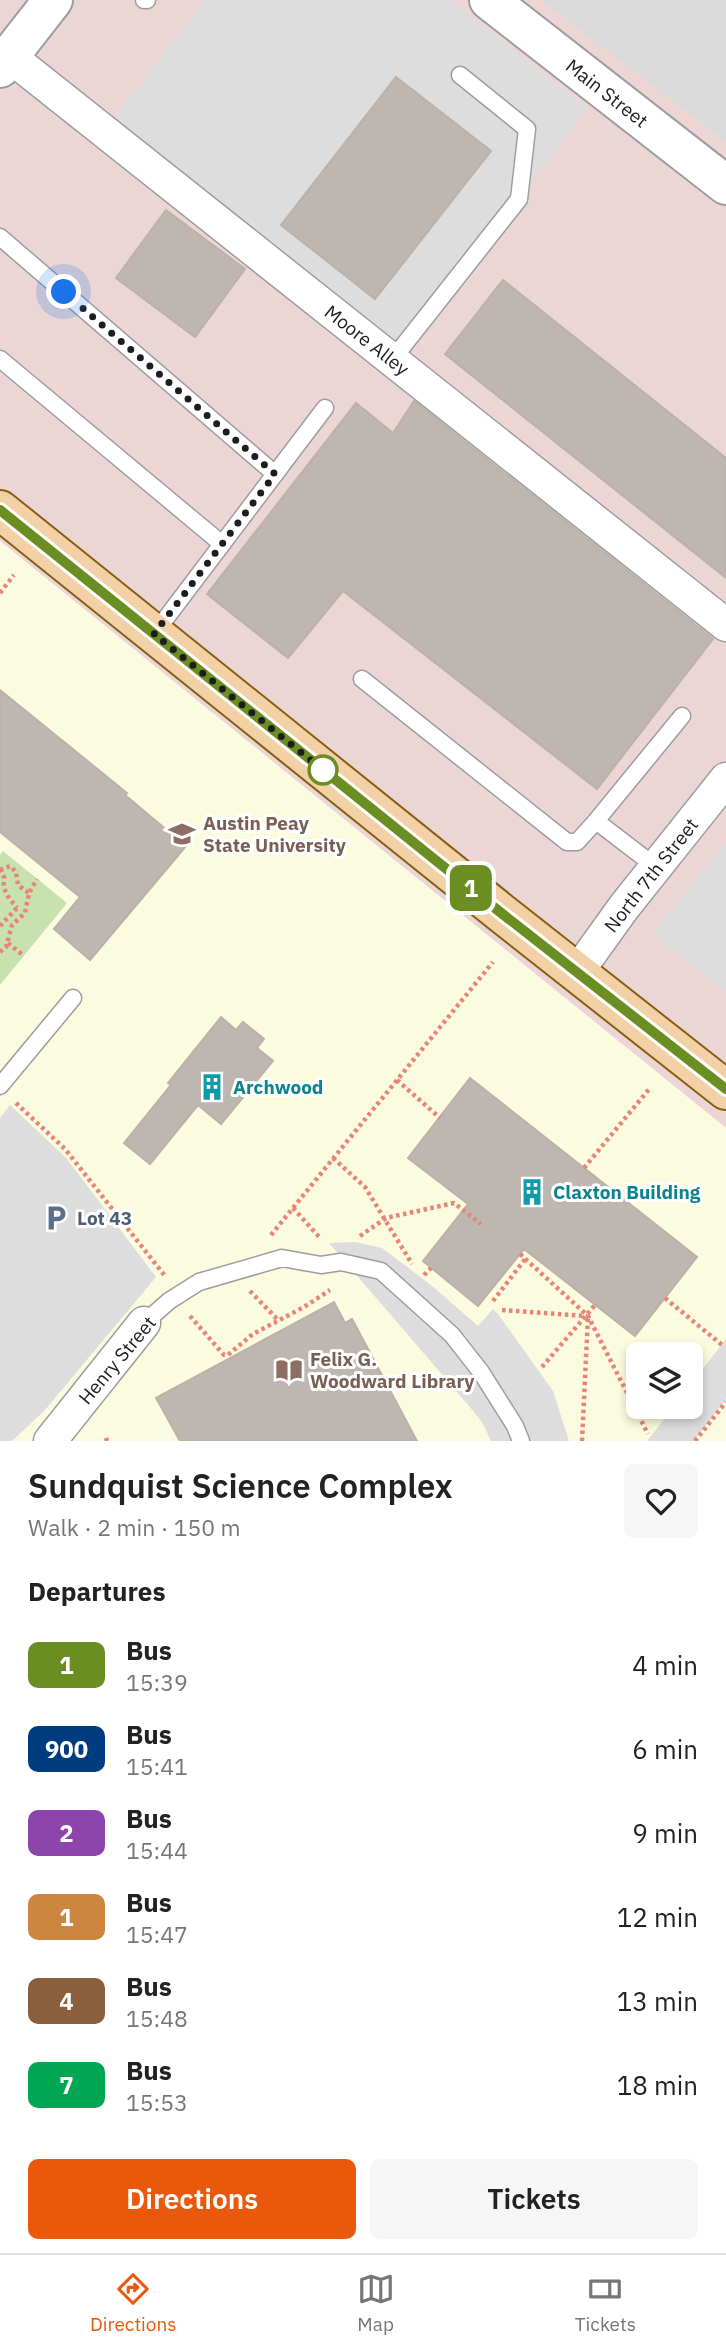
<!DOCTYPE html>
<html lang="en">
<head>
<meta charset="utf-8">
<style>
  :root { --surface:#fff; --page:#f6f6f6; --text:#222; --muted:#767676; --line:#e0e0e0; --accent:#ea580c }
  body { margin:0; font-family:"IBM Plex Sans",sans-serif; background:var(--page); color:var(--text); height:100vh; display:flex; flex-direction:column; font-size:26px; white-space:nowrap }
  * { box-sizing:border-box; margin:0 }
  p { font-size:23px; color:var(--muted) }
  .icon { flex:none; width:38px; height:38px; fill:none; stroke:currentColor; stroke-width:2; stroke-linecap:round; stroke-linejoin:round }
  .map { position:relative; height:1441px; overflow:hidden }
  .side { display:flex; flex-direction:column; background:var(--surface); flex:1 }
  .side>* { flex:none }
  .badge { padding:0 14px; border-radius:10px; font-size:24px; line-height:46px }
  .tools { position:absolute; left:626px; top:1342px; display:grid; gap:14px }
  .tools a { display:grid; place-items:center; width:77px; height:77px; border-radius:10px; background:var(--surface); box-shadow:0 4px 10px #0003; font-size:35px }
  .you { position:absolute; width:35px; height:35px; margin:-18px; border:5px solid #fff; border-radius:50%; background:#1a73e8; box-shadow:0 0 0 10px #1a73e833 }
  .map>.badge { position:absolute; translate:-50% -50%; box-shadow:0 0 0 4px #fff }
  h2 { padding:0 28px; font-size:26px; line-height:63px }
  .round { display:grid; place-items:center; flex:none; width:74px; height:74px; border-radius:10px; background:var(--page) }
  .summary { display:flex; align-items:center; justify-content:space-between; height:119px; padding:0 28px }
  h1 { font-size:33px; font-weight:600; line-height:52px }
  .button { display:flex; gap:14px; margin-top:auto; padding:14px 28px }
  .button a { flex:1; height:80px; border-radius:10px; background:var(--accent); color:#fff; font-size:28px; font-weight:600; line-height:80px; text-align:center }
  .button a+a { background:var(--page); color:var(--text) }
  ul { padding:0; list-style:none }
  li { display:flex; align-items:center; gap:21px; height:84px; padding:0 28px }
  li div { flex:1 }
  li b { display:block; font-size:26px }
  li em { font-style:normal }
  li .badge { min-width:77px; font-weight:700; text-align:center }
  .dock { display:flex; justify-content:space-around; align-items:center; height:98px; border-top:2px solid var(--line); background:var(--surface); font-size:19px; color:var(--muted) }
  .dock a { display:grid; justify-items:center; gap:4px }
  .dock .current { color:var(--accent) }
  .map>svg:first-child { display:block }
  .residential { fill:#dbdada }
  .commercial { fill:#ecd6d5 }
  .education { fill:#fbfbdf; fill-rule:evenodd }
  .grass { fill:#c7e2af }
  .parking { fill:#ddd }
  .building { fill:#bdb6b1; stroke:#bdb1a8; stroke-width:2 }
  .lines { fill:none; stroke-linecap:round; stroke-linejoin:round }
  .service-casing { stroke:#9e9e9e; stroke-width:19 }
  .minor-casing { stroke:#9e9e9e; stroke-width:35 }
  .tertiary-casing { stroke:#9e9e9e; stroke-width:42 }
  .primary-casing { stroke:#856011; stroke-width:42 }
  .path { stroke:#e98578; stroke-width:4.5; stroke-dasharray:3.5 3.5; stroke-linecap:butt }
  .service { stroke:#fff; stroke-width:16 }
  .minor { stroke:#fff; stroke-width:32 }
  .tertiary { stroke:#fff; stroke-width:38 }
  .primary { stroke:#f1d1a5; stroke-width:38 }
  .line-casing { stroke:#fff; stroke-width:16 }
  .line { stroke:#6b8e23; stroke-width:10 }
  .walk { stroke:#1d1d1d; stroke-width:7; stroke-dasharray:0 12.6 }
  .stop-dot { fill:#fff; stroke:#6b8e23; stroke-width:3.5 }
  .labels { text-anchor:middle; stroke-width:6; stroke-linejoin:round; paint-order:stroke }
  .street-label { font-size:19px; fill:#1d1d1d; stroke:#fff }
  .education-label { font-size:19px; font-weight:bold; fill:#785e54; stroke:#fff; text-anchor:start }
  .culture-label { font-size:19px; font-weight:bold; fill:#0d838f; stroke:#fff; text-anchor:start }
  .service-label { font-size:19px; font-weight:bold; fill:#4e5e75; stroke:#fff; text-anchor:start }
</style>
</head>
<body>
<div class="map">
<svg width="726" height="1441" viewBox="0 0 726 1441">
  <rect width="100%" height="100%" fill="#edeae4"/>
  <path class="residential" d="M540 0H726V142Z"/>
  <path class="commercial" d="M0 0H540L726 142V1128L0 541Z"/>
  <path class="education" d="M0 541 726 1128V1441H0ZM639 1354H691V1407H639Z"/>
  <path class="grass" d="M3 851 67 903 0 985V855Z"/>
  <g class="parking">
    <path d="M206 0H450L588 108 397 353 110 123Z"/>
    <path d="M726 842V993L653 934Z"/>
    <path d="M10 1105 67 1159 156 1277 45 1410 12 1441H0V1118Z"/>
    <path d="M356 1242 382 1248 431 1285 478 1326 493 1309 498 1314 553 1391 569 1441H491L482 1422 469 1406 329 1243Z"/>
    <path d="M726 1339V1399L694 1441H647L674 1407H691V1384Z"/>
  </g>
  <g class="building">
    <path d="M396 77 491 151 375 299 281 225Z"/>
    <path d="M166 210 245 269 195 337 116 278Z"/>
    <path d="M503 280 726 458V578L445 354Z"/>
    <path d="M414 401 713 639 597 789 343 591 288 658 207 594 356 403 393 433Z"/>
    <path d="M0 690 127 793 125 795 186 846 90 960 54 929 80 897 0 832Z"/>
    <path d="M221 1017 236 1030 243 1022 264 1039 257 1048 273 1061 221 1124 198 1105 150 1164 124 1143 171 1085 168 1083Z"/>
    <path d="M470 1078 697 1257 635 1336 524 1249 478 1306 423 1261 468 1204 408 1158Z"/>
    <path d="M334 1302 345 1323 352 1319 417 1441H180L156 1398Z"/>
  </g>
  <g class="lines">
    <defs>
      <g id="service">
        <path d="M144 0H147"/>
        <path d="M0 237 275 474"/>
        <path d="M0 359 222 544"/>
        <path d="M392 360 519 199 527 129 460 75"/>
        <path d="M154 634 325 408"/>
        <path d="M362 679 567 842H577L596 821 656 867"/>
        <path d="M596 821 682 716"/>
        <path d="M0 1086 73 998"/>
        <path d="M144 1323 169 1301 199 1282 282 1258 321 1265 341 1262 381 1271 452 1335 481 1372 515 1426 521 1441"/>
      </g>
      <g id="minor">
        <path d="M8 55 726 625"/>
        <path d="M578 971 624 907 726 779"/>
        <path d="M50 1441 144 1323"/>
      </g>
      <g id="tertiary">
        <path d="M489 0 726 185"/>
        <path d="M0 68 53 0"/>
      </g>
      <path id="primary" d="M0 510 500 912 726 1090"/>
    </defs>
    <use href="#service" class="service-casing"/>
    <use href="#minor" class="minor-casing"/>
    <use href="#tertiary" class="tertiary-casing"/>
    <use href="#primary" class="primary-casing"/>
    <g class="path">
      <path d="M0 593 14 575"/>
      <path d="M0 869 4 877C2 891 9 898 17 908"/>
      <path d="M0 870 10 866 16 872 18 885 29 893"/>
      <path d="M0 926 17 908 19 909"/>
      <path d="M8 943 24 956"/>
      <path d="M0 952 6 947 12 925 25 913 29 893 37 879"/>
      <path d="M397 1080 440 1118"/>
      <path d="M16 1103 65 1149 165 1276"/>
      <path d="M333 1158 365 1187 412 1264"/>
      <path d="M584 1168 650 1088"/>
      <path d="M293 1208 321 1239"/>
      <path d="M271 1235 493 962"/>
      <path d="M360 1236 386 1218 454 1203 481 1224"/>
      <path d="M520 1254 588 1316 648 1434"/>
      <path d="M424 1275 431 1268"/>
      <path d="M250 1291 278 1320"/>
      <path d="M665 1298 722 1345"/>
      <path d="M493 1301 526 1258"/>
      <path d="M502 1310 587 1316"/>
      <path d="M190 1316 224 1355H228L253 1334 304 1307 330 1290"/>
      <path d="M542 1367 595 1305"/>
      <path d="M106 1438 107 1441"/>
      <path d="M582 1441 588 1317"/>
      <path d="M695 1441 726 1402"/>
    </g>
    <use href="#service" class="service"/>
    <use href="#minor" class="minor"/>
    <use href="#tertiary" class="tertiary"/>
    <use href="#primary" class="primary"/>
  </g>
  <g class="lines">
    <defs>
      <path id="line" d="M0 510 500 912 726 1089"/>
    </defs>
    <use href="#line" class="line-casing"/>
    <use href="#line" class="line"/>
    <path class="walk" d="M64 292 275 474 154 634 328 774 323 770"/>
  </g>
  <defs>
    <symbol id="university-bare" viewBox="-9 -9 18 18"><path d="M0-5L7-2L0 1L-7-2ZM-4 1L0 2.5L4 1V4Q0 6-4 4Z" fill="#8d6e63" stroke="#fff" stroke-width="2.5" paint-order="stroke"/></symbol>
    <symbol id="building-bare" viewBox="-9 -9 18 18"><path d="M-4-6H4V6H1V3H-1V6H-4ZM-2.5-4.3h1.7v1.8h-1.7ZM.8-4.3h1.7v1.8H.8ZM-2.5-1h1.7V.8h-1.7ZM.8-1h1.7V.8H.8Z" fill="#0f9aa8" stroke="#fff" stroke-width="2.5" paint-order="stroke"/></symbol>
    <symbol id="parking-bare" viewBox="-9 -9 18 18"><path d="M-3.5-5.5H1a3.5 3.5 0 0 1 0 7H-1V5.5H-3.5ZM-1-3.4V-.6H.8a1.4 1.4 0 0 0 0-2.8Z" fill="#5c6f8a" stroke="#fff" stroke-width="2.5" paint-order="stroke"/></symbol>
    <symbol id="library-bare" viewBox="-9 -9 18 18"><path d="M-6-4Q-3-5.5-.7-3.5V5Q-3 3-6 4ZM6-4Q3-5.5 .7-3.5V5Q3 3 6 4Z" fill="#8d6e63" stroke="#fff" stroke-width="2.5" paint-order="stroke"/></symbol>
  </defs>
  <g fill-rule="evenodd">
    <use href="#university-bare" x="163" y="815" width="38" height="38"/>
    <use href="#building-bare" x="193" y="1068" width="38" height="38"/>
    <use href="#building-bare" x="513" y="1173" width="38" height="38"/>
    <use href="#parking-bare" x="37" y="1199" width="38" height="38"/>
    <use href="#library-bare" x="270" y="1351" width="38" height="38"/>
  </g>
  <circle class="stop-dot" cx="323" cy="770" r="14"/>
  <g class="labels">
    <g class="street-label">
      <text transform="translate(607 93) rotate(38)" y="7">Main Street</text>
      <text transform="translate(367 340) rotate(38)" y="7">Moore Alley</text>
      <text transform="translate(651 875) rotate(-52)" y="7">North 7th Street</text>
      <text transform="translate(117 1360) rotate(-50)" y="7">Henry Street</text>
    </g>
    <g class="education-label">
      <text x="203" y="830">Austin Peay<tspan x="203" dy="22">State University</tspan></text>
      <text x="310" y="1366">Felix G.<tspan x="310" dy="22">Woodward Library</tspan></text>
    </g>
    <g class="culture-label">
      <text x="233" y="1094">Archwood</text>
      <text x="553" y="1199">Claxton Building</text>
    </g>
    <g class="service-label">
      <text x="77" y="1225">Lot 43</text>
    </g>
  </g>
</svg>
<div class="tools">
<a><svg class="icon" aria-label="layers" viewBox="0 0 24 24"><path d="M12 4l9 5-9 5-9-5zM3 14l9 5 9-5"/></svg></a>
</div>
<div class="you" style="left:64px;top:292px"></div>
<b class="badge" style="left:471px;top:888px;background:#6b8e23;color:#fff">1</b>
</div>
<section class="side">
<div class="summary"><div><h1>Sundquist Science Complex</h1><p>Walk · 2 min · 150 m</p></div><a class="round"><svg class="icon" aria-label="heart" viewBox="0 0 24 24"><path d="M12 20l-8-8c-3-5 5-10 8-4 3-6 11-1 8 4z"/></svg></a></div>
<h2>Departures</h2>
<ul>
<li><span class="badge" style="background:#6b8e23;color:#fff">1</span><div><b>Bus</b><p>15:39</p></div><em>4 min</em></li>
<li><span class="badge" style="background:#003b80;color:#fff">900</span><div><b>Bus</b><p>15:41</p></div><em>6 min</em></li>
<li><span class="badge" style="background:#8e44ad;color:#fff">2</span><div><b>Bus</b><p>15:44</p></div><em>9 min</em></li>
<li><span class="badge" style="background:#cd853f;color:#fff">1</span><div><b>Bus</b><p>15:47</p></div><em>12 min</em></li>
<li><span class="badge" style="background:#8b5e3c;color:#fff">4</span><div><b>Bus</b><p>15:48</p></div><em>13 min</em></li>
<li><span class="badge" style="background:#00a651;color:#fff">7</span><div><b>Bus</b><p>15:53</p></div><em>18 min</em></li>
</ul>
<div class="button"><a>Directions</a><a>Tickets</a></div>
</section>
<nav class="dock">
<a class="current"><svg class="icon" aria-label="directions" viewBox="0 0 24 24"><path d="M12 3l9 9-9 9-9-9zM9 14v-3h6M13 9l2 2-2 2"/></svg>Directions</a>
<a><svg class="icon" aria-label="map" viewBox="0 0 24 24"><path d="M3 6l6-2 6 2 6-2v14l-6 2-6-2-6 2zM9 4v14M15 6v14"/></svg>Map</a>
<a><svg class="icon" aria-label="tickets" viewBox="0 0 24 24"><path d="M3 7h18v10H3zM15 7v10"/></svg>Tickets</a>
</nav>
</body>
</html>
